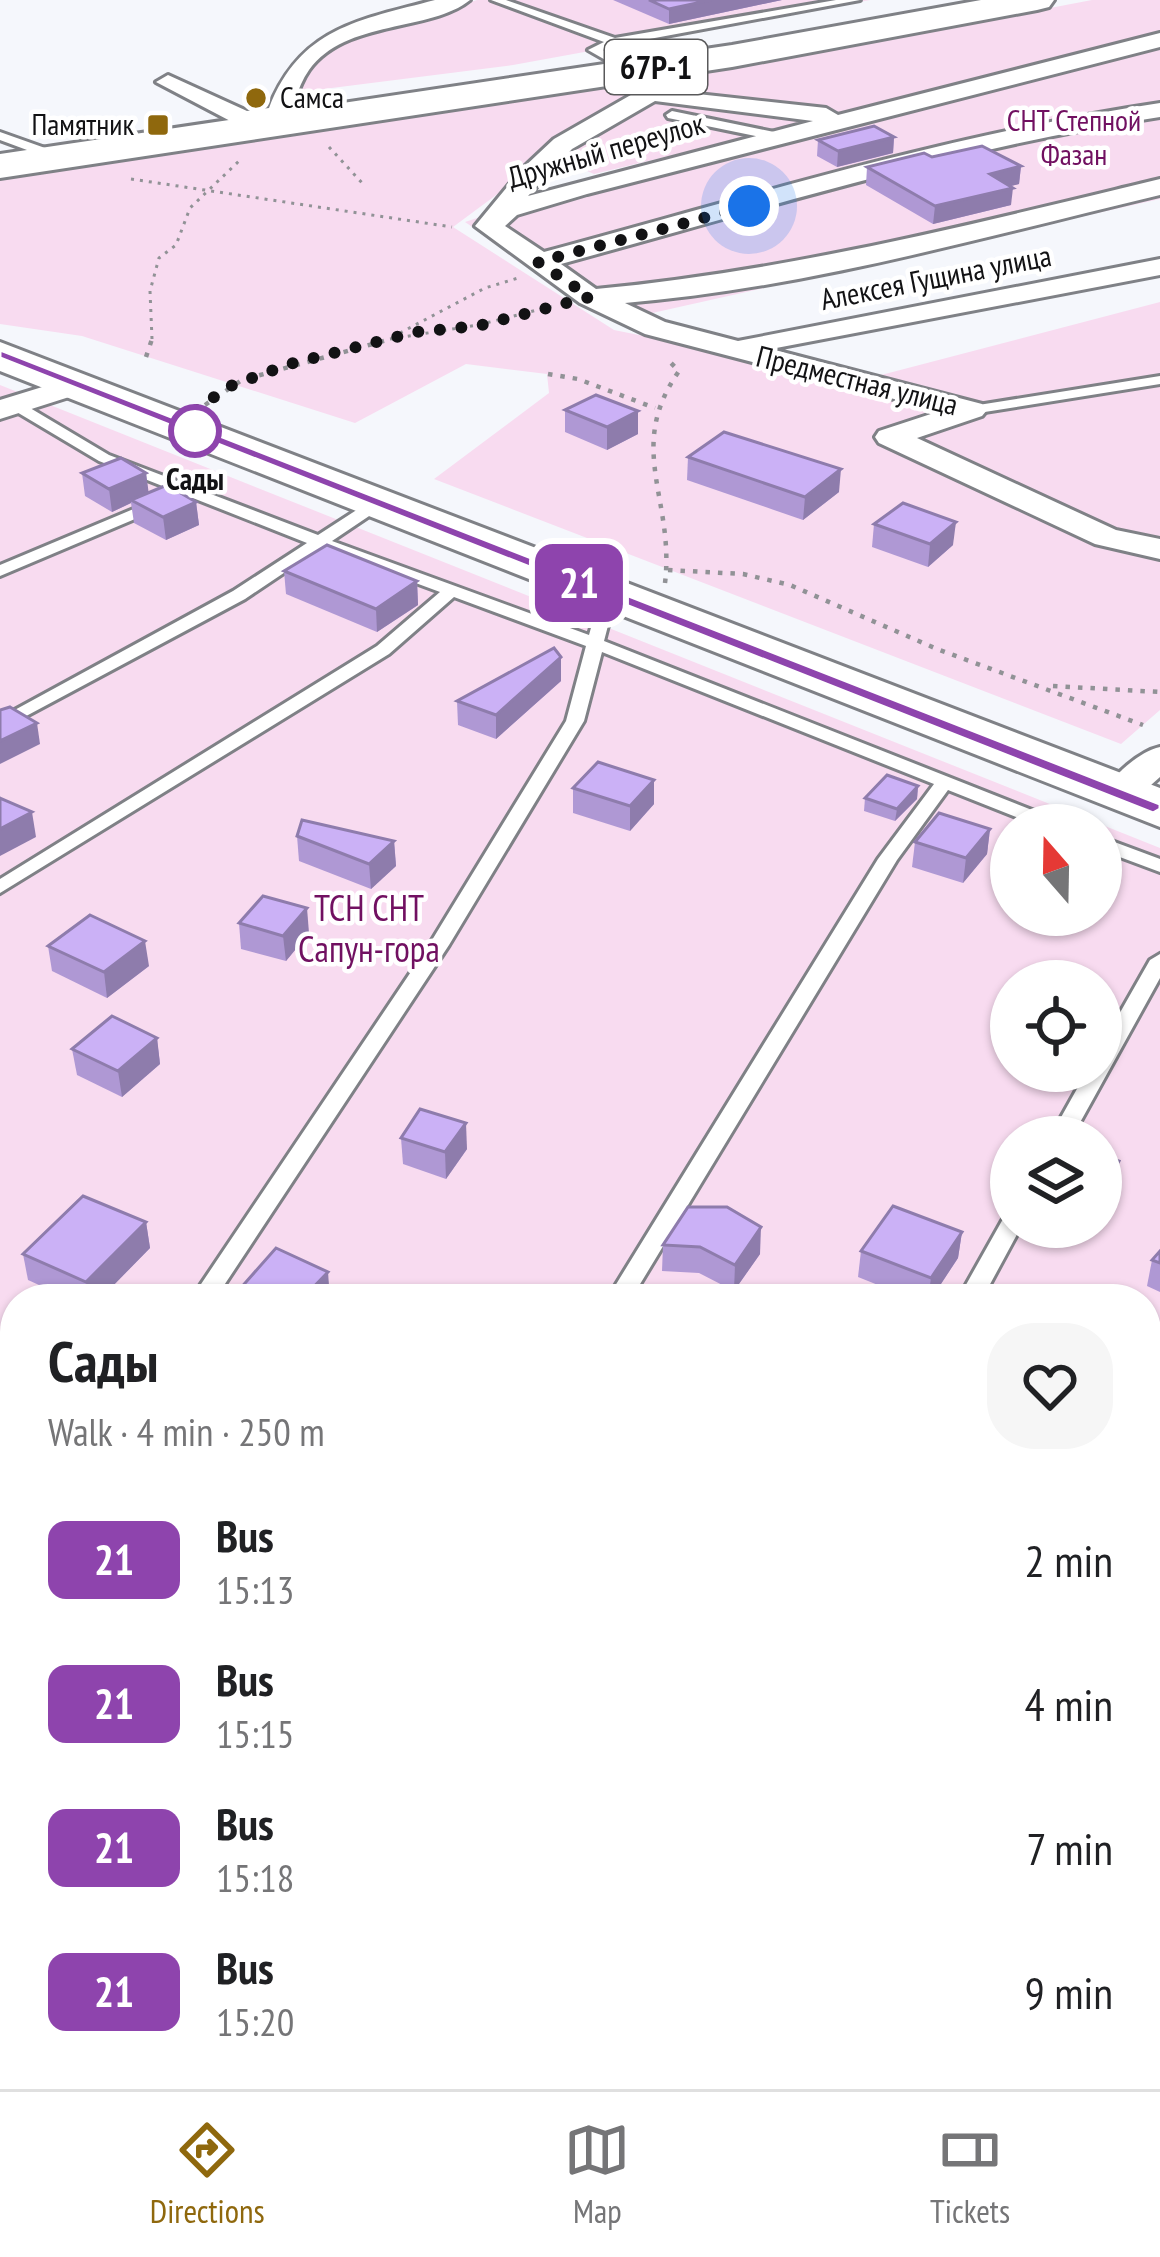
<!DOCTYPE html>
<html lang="en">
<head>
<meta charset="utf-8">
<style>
  :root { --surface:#fff; --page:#f6f6f6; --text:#202124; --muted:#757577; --line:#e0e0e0; --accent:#8f680d }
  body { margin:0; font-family:"PT Sans Narrow",sans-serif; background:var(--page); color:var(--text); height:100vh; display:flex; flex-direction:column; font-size:45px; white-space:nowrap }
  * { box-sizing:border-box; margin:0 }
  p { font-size:39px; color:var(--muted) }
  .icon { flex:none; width:66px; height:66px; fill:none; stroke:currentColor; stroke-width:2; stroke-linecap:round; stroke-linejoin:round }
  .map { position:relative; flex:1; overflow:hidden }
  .details { position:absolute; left:0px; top:1284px; width:1161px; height:807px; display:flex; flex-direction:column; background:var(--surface); border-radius:48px 48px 0 0; box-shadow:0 3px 9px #0004 }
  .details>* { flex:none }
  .badge { padding:0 24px; border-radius:18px; font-size:42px; line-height:78px }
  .needle { width:78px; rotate:340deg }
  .buttons { position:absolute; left:990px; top:804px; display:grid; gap:24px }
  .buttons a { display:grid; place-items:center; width:132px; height:132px; border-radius:50%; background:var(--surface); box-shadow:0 3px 9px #0004; font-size:60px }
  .you { position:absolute; width:60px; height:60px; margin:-30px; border:9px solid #fff; border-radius:50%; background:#1a73e8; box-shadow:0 0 0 18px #1a73e833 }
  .map>.badge { position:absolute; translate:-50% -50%; box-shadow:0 0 0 6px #fff }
  .round { display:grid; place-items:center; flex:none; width:126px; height:126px; border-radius:48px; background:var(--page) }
  .overview { display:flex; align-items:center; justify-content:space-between; height:204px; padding:0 48px }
  h1 { font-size:57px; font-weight:600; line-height:90px }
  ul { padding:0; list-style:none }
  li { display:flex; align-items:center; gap:36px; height:144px; padding:0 48px }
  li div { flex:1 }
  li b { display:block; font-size:45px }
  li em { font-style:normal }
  li .badge { min-width:132px; font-weight:700; text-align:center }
  .dock { display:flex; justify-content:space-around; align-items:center; height:168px; border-top:3px solid var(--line); background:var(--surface); font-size:33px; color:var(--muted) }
  .dock a { display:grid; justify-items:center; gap:6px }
  .dock .selected { color:var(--accent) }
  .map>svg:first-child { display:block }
  .green { fill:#f8dbf0; fill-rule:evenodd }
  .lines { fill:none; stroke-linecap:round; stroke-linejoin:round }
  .lane-casing { stroke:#7f8186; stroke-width:6 }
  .street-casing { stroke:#7f8186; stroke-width:6 }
  .primary-casing { stroke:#7f8186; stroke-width:6 }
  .path-far1 { stroke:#919296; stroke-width:3; stroke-dasharray:3 6; stroke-linecap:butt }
  .path { stroke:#919296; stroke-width:4.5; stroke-dasharray:4.5 8; stroke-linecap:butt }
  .lane { fill:#fff; fill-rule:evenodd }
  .street { fill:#fff; fill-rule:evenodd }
  .primary { fill:#fff; fill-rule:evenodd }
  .wall { fill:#af98d4 }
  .shaded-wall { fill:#8e7cac }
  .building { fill:#cbb1f6; stroke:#8e7cac; stroke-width:3 }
  .line { fill:#8e44ad; stroke:#fff; stroke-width:3 }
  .walk { stroke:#121214; stroke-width:12; stroke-dasharray:0 21.6 }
  .poi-dot { fill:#8f680d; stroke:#fff; stroke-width:4.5 }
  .stop-dot { fill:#fff; stroke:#8e44ad; stroke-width:6 }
  .labels { text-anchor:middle; stroke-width:9; stroke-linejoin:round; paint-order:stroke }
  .far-poi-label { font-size:30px; fill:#121214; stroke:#fff; text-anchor:start }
  .far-park-label { font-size:30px; fill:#711061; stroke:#fff }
  .far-street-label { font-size:30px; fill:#121214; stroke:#fff }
  .far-stop-label { font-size:30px; font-weight:bold; fill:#121214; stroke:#fff }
  .shield { fill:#fff; stroke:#59595a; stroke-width:3 }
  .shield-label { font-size:33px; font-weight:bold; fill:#121214 }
  .park-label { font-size:36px; fill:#711061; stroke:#fff }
</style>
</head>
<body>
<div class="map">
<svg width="1160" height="2089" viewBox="0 0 1160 2089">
  <rect width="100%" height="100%" fill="#f5f7fc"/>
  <g class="green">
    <path d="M477 0H870L513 65 300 92 313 64 347 40Z"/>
    <path d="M1092 0H1160V199L621 320 590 306 465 222 589 181 899 101 594 174 550 155 453 227 614 330 862 380 1160 302V710L1121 744 434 479 549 393 547 374 466 364 355 423 82 336 0 324V170L66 161 103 165 840 48Z"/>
    <path d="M0 385 1160 848V2089H0ZM1011 825H1101V915H1011ZM1011 981H1101V1071H1011ZM1011 1137H1101V1227H1011ZM15 1299H1146V2076H15Z"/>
  </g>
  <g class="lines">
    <defs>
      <g id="lane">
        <path d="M491 0H506L615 38 836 0H860L617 45 603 50 634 69V73L630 74 588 50 604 42Z"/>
        <path d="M672 111 784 134 790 138 784 142 668 118 666 115Z"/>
        <path d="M0 132 62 154 64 157 54 160 0 140Z"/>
        <path d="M1160 376V384L972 414 965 410 972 406Z"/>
        <path d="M10 402H20L109 455 318 535 372 500H384V506L332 541 589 635 600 595 602 591H614L616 595 604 641 1060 821 1062 825H1036L948 790 897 860 631 1299H607L878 859 934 784 602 652 584 721 449 945 215 1299H191L429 945 566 721 586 646 454 597 389 654 0 893V879L377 646 440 592 321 548 245 599 0 730V718L233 591 307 543 99 461 10 408Z"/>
        <path d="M155 500 161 502V508L0 576V565Z"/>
        <path d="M1101 837 1160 859V872L1101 850Z"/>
        <path d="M1160 954V978L1072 1137H1050L1087 1071H1101V1046L1150 960Z"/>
        <path d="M1011 1217V1227H1021L982 1299H958L1003 1219Z"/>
        <path d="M15 1515V1543L0 1553V1525Z"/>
        <path d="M0 1734 15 1741V1767L0 1760Z"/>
        <path d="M1160 1747V1794L1156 1803 1146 1806V1759L1150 1751Z"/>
        <path d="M268 2076H300L306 2089H274Z"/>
        <path d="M544 2076H577L571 2089H538Z"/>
        <path d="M1017 2076H1049L1044 2089H1012Z"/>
      </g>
      <g id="street">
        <path d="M435 0H470C431 32 346 19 309 70 296 88 293 112 283 130H265L263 124H236L156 82 168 75 247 111 269 108C300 28 359 20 435 0Z"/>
        <path d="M1160 33V47L587 194 517 215 505 226 544 252C748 197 950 134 1160 103V117C956 148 759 210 561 264L596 289C789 271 973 224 1160 179V195C983 237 807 288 625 303L665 322 738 341 1160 259V275L771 349 982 404 987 410 982 416 917 438 1116 530 1160 539V559L1095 544 879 443 875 437 879 431 940 411 645 334 580 303 475 226 522 169 554 139 643 88 826 108 838 115ZM655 101 813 121 528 196 572 149Z"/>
        <path d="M78 376 88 379 93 385 88 391 0 419V400Z"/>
        <path d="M1160 747V777L1133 801H1107L1101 793C1115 775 1138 752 1160 747Z"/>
      </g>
      <g id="primary">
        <path d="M981 0H1054L1049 7 1037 10 732 67 0 178V154L732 45Z"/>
        <path d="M0 342 1160 788V827L0 371Z"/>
      </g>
    </defs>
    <use href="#lane" class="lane-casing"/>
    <use href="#street" class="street-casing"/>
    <use href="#primary" class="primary-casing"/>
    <g class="path-far1">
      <path d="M329 147 363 184"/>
      <path d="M131 179 452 227"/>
      <path d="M400 333 485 288 518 278"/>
      <path d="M152 339 150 291 159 258 176 245 190 208 239 161"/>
      <path d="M390 339 478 325 553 306"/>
    </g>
    <g class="path">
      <path d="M146 357 153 336"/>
      <path d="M548 374 578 379 655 408"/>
      <path d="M205 405 242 380 402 336"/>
      <path d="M668 570 743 574 790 585 937 649 1143 725"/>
      <path d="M665 583C675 499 625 448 679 371L667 359"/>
      <path d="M1053 686 1160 692"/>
    </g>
    <use href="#lane" class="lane"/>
    <use href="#street" class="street"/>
    <use href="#primary" class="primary"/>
  </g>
  <g class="wall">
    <path d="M613 0H782L669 24Z"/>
    <path d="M894 137 893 153 837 167 817 156 818 140Z"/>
    <path d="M932 157 1021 166 1019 184 1010 186 1011 205 933 224 866 185 867 167Z"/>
    <path d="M565 410 638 434 607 450 565 432Z"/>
    <path d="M688 457 839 492 803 520 687 480Z"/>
    <path d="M82 473H146L148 493 196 502 199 525 166 540 134 523 131 503 112 512 85 496Z"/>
    <path d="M874 524 953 545 928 567 872 547Z"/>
    <path d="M284 571 417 581 418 605 377 632 286 594Z"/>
    <path d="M561 657V681L496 739 458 725 457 701Z"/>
    <path d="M654 780V804L630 831 573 813V788Z"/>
    <path d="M918 786 917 799 895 821 864 811 865 798Z"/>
    <path d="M990 829 987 854 963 883 912 867 915 842Z"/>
    <path d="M297 836 394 841 396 866 371 889 299 861Z"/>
    <path d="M239 923 309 933 286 961 241 949Z"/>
    <path d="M48 946 149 966 107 998 52 971Z"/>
    <path d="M157 1038 160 1064 122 1097 77 1075 72 1049Z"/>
    <path d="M401 1138 467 1149 446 1179 403 1164Z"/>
    <path d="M688 1207 760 1254 734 1291 699 1273 662 1271 663 1245Z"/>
    <path d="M146 1222 150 1248 100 1299H70L28 1280 23 1254Z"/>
    <path d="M1055 1227H1093L1087 1238Z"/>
    <path d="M962 1232 958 1258 931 1299H913L858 1277 861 1251Z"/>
    <path d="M1160 1251V1292L1147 1286 1152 1260Z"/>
    <path d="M0 2066 108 2089H4L0 2076Z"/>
  </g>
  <g class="shaded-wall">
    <path d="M711 0H782L669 24V9Z"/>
    <path d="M894 137 893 153 837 167 838 151Z"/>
    <path d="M1021 166 1019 184 988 192 990 174Z"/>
    <path d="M1013 188 1011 205 933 224 935 206Z"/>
    <path d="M638 411V434L607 450V427Z"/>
    <path d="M841 469 839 492 803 520 805 497Z"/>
    <path d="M146 473 149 495 131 500V503L112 512 109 489Z"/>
    <path d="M196 502 199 525 166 540 163 517Z"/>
    <path d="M956 522 953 545 928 567 930 544Z"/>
    <path d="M417 581 418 605 377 632 376 609Z"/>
    <path d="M561 657V681L496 739V715Z"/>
    <path d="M37 723 40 744 0 764V741Z"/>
    <path d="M654 780V804L630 831V806Z"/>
    <path d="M918 786 917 799 895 821 897 809Z"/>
    <path d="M32 812 36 837 0 856V829Z"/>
    <path d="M990 829 987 854 963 883 966 858Z"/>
    <path d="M394 841 396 866 371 889 369 864Z"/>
    <path d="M307 908 309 933 286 961 283 936Z"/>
    <path d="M145 941 149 966 107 998 104 972Z"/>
    <path d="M157 1038 160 1064 122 1097 118 1071Z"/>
    <path d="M466 1123 467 1149 446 1179 445 1152Z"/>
    <path d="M1119 1161 1114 1187 1101 1211V1194Z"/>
    <path d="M146 1222 150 1248 100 1299H89L86 1282Z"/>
    <path d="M761 1227 760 1254 734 1291 735 1265Z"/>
    <path d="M962 1232 958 1258 931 1299H928L931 1278Z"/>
    <path d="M328 1272 330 1299H302Z"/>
    <path d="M83 2076H129L108 2089H62Z"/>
    <path d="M697 2076H704L702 2089H690Z"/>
  </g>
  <g class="building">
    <path d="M649 0H711L669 9Z"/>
    <path d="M874 126 894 137 838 151 818 140Z"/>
    <path d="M982 146 1021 166 990 174 1013 188 935 206 867 167 924 153 932 157Z"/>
    <path d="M596 395 638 411 607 427 565 410Z"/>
    <path d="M724 432 841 469 805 497 688 457Z"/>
    <path d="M121 458 146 473 109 489 82 473Z"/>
    <path d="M167 485 196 502 163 517 131 500Z"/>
    <path d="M903 503 956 522 930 544 874 524Z"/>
    <path d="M327 545 417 581 376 609 284 571Z"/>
    <path d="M554 648 561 657 496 715 457 701Z"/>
    <path d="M10 707 37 723 0 741V710Z"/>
    <path d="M598 762 654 780 630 806 573 788Z"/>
    <path d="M887 775 918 786 897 809 865 798Z"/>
    <path d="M0 798 32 812 0 829Z"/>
    <path d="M939 813 990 829 966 858 915 842Z"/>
    <path d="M302 820 394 841 369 864 297 836Z"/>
    <path d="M263 896 307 908 283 936 239 923Z"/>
    <path d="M90 915 145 941 104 972 48 946Z"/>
    <path d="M112 1016 157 1038 118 1071 72 1049Z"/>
    <path d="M420 1109 466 1123 445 1152 401 1138Z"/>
    <path d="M1101 1155 1119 1161 1101 1194Z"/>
    <path d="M83 1196 146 1222 86 1282 23 1254Z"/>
    <path d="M893 1206 962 1232 931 1278 861 1251Z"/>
    <path d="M688 1207H727L761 1227 735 1265 700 1247 663 1245Z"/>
    <path d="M276 1248 328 1272 302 1299H252L238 1291Z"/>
    <path d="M1160 1251V1263L1152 1260Z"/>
    <path d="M15 2057V2076H83L62 2089H11L0 2071V2066Z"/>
    <path d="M641 2076H697L690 2089H633Z"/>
    <path d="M907 2076H967L983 2085 981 2089H900Z"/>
  </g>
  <path class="line" d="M0 350 1160 804V809L1153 813 0 358Z"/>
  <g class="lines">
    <path class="walk" d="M195 431 177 424 228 387 290 364 416 332 478 326 590 297 538 262 749 206"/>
  </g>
  <g class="poi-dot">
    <circle cx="256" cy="98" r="12"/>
    <rect x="146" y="113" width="24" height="24" rx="6"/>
  </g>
  <circle class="stop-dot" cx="195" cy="431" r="24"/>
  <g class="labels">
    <g class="far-poi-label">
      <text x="280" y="108">Самса</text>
      <text x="134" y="135" text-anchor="end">Памятник</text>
    </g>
    <g class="far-park-label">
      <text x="1074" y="131">СНТ Степной<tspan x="1074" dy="34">Фазан</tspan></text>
    </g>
    <g class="far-street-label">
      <text transform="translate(606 151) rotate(-16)" y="10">Дружный переулок</text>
      <text transform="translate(936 278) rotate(-11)" y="10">Алексея Гущина улица</text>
      <text transform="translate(857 381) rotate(14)" y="10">Предместная улица</text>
    </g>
    <g class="far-stop-label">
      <text x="195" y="490">Сады</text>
    </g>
    <rect class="shield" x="605" y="40" width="102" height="54" rx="9"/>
    <g class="shield-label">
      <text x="656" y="79">67Р-1</text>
    </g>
    <g class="park-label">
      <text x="369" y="921">ТСН СНТ<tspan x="369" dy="41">Сапун-гора</tspan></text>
    </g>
  </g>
</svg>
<div class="buttons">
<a><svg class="needle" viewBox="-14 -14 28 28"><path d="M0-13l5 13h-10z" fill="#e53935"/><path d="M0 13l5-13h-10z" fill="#757577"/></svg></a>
<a><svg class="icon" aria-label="locate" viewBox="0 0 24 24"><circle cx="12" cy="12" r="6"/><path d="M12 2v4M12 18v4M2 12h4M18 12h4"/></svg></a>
<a><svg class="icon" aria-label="layers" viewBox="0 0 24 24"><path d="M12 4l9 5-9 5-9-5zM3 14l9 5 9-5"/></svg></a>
</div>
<div class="you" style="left:749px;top:206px"></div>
<b class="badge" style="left:579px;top:583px;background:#8e44ad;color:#fff">21</b>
<section class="details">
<div class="overview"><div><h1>Сады</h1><p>Walk · 4 min · 250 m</p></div><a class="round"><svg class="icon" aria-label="heart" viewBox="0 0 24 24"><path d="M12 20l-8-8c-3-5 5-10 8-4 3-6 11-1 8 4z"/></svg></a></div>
<ul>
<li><span class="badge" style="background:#8e44ad;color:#fff">21</span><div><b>Bus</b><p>15:13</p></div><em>2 min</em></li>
<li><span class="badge" style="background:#8e44ad;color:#fff">21</span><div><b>Bus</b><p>15:15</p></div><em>4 min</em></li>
<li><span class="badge" style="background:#8e44ad;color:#fff">21</span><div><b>Bus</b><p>15:18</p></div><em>7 min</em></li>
<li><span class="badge" style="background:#8e44ad;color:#fff">21</span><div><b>Bus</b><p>15:20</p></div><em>9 min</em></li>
</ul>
</section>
</div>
<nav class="dock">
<a class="selected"><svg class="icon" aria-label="directions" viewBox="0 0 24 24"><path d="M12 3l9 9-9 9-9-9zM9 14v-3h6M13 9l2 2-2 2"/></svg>Directions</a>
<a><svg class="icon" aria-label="map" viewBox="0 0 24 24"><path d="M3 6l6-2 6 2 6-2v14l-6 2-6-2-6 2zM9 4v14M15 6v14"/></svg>Map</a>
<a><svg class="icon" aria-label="tickets" viewBox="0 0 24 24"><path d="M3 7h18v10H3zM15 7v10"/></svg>Tickets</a>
</nav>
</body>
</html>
